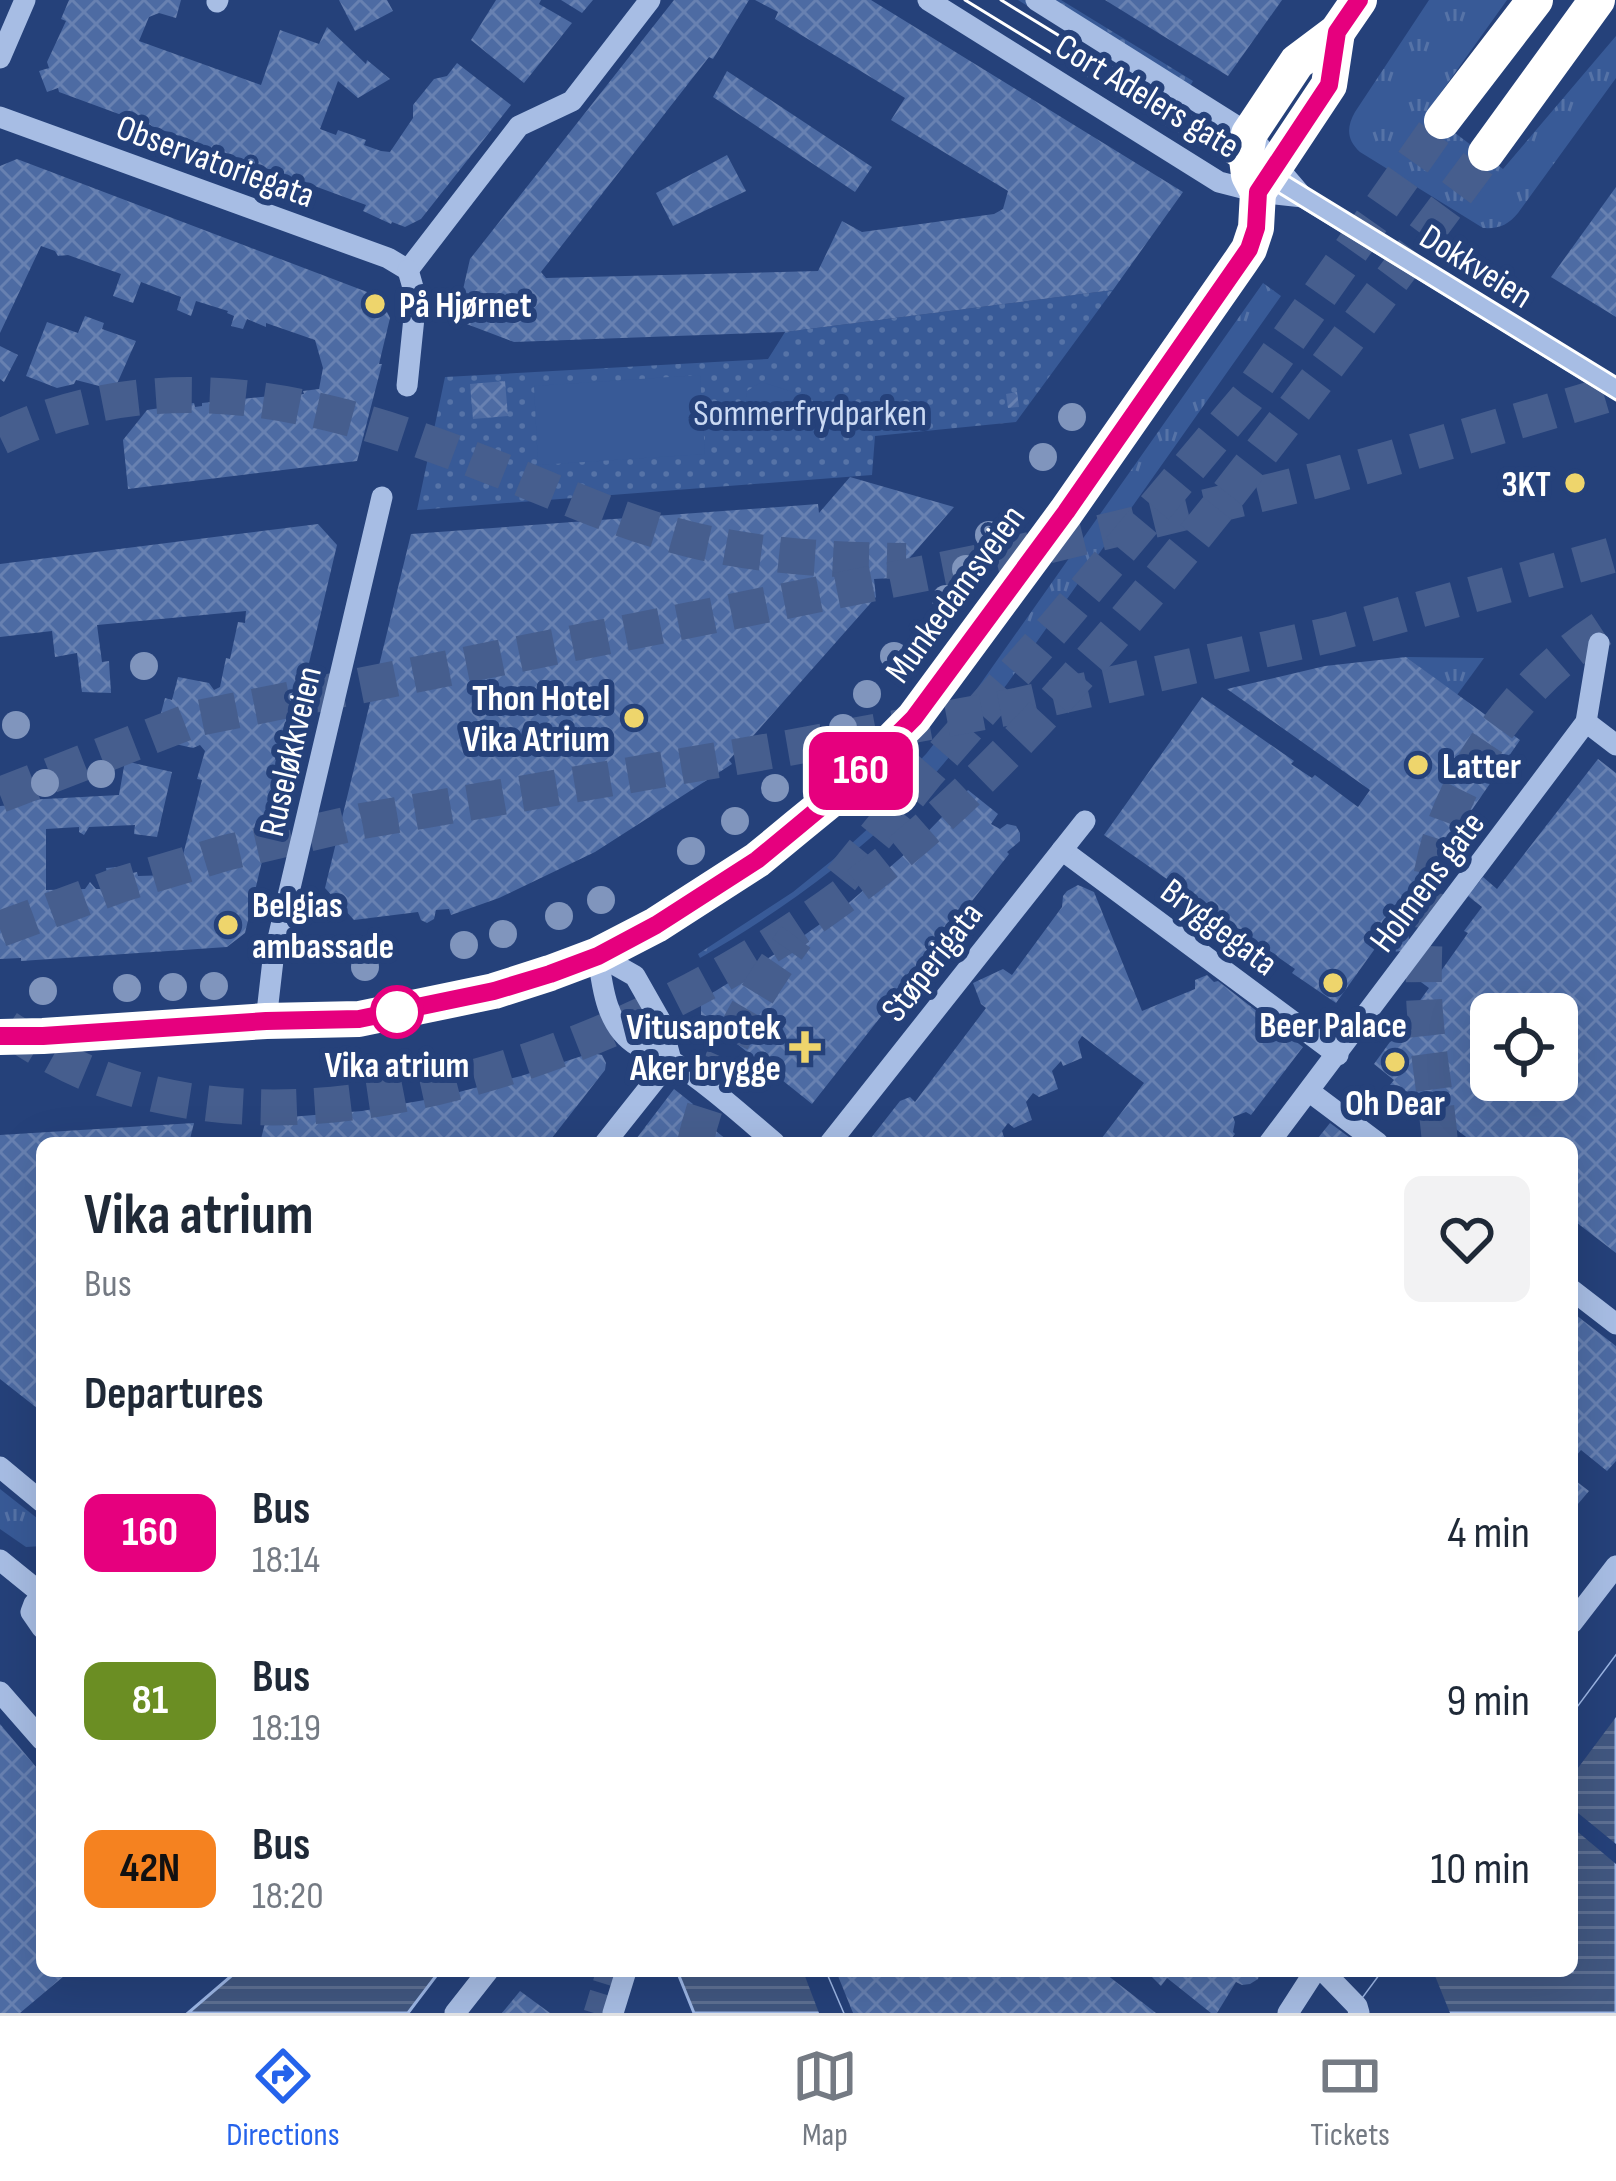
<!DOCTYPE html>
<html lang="en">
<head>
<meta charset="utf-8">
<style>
  :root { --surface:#fff; --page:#f2f2f3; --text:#1f2937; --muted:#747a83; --line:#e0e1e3; --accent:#2563eb }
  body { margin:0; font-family:"Sofia Sans Condensed",sans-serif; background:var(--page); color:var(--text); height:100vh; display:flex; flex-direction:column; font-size:45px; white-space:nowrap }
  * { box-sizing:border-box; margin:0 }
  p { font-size:39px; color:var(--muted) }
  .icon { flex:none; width:66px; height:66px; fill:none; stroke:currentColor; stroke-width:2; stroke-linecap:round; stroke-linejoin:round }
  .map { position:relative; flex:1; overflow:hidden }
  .details { position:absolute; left:36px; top:1137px; width:1542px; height:840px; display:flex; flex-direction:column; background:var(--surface); border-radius:18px; box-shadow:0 12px 48px #0002 }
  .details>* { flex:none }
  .badge { padding:0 24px; border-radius:18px; font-size:42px; line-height:78px }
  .tools { position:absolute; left:1470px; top:993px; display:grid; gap:24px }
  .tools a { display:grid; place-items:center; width:108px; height:108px; border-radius:18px; background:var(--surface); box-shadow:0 12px 48px #0002; font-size:60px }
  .map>.badge { position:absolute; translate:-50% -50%; box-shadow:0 0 0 6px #fff }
  h2 { padding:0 48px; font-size:45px; line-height:108px }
  .round { display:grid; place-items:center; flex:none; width:126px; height:126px; border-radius:18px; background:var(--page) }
  .headline { display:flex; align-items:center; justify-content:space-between; height:204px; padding:0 48px }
  h1 { font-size:57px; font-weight:700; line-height:90px }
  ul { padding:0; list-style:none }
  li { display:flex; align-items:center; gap:36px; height:168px; padding:0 48px }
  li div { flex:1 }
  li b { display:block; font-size:45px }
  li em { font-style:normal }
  li .badge { min-width:132px; font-weight:700; text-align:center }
  .menu { display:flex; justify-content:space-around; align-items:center; height:168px; border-top:3px solid var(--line); background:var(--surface); font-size:33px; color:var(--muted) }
  .menu a { display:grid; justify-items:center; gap:6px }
  .menu .selected { color:var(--accent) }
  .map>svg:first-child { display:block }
  .grass { fill:url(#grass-tufts) }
  .park { fill:url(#park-dots) }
  .pitch { fill:#385a97 }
  .water { fill:url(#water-rules); stroke:#9cb6e5; stroke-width:3 }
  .pier { fill:#25417a }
  .building { fill:url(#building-cross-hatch); fill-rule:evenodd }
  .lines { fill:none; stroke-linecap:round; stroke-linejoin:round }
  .minor-tunnel { stroke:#465e8e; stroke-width:21; stroke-dasharray:21 10; stroke-linecap:butt }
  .highway-tunnel { stroke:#465e8e; stroke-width:36; stroke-dasharray:36 18; stroke-linecap:butt }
  .minor { stroke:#a7bde4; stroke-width:21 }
  .highway { stroke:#fff; stroke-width:36 }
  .tram { stroke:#fff; stroke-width:3 }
  .tree { fill:#8095bd }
  .line-casing { stroke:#fff; stroke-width:27 }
  .line { stroke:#e6007e; stroke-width:18 }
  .poi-dot { fill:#eed56c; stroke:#25417a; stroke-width:4.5 }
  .stop-dot { fill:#fff; stroke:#e6007e; stroke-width:6 }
  .labels { text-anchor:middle; stroke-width:12; stroke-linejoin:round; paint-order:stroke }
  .street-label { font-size:36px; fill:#fff; stroke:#25417a }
  .poi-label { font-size:36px; font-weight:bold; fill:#fff; stroke:#25417a; text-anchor:start }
  .park-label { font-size:36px; fill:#cad9f3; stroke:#25417a }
  .stop-label { font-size:36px; font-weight:bold; fill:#fff; stroke:#25417a }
</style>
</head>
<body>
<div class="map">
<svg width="1616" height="2013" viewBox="0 0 1616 2013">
  <defs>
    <pattern id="grass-tufts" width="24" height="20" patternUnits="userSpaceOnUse" patternTransform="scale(3)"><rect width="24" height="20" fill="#385a97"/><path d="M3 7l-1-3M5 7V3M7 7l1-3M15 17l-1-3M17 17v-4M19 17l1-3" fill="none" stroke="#5673a7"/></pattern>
    <pattern id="park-dots" width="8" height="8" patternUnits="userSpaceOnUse" patternTransform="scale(3)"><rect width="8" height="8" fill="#385a97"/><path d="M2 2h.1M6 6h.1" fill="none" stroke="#5673a7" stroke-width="1.8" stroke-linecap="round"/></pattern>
    <pattern id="water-rules" width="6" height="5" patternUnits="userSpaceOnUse" patternTransform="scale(3)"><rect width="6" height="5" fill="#415780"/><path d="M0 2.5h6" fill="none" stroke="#5e7093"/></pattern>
    <pattern id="building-cross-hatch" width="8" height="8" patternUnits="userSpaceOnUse" patternTransform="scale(3)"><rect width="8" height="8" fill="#4d6ba3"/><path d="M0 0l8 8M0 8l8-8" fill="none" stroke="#6881b1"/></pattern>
  </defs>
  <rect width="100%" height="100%" fill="#25417a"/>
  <g class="grass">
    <path d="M1429 0H1507L1427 112 1503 169 1616 36V78L1518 213C1508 225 1499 229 1483 228L1360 152C1347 140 1346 128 1355 112Z"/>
    <path d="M1263 283 1281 296 1007 684C973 727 939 773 900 811 839 869 772 917 700 958L698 954 793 892 840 854 872 825 902 779 926 754 974 693Z"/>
    <path d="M1406 657 1484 658 1457 695Z"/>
    <path d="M0 1489 42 1522V1546L26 1547 0 1529Z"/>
  </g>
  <g class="park">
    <path d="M1018 0H1061L1193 81 1181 102Z"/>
    <path d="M1113 290 1016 422 875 436 872 475 417 510 445 377 768 359 785 332Z"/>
  </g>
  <g class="pitch">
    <path d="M700 375 705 454 538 465 534 386Z"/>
    <path d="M761 382 803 395 804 407 796 413 795 422C786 428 783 429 773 426L761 432 753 431 745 421C749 410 744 402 747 391Z"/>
  </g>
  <g class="water">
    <path d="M1616 1656V2013H1352L1383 1971H1572V1715Z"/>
    <path d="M237 1971H430L436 1976 408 2013H188Z"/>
    <path d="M677 1971H825L843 2013H694Z"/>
  </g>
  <g class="pier">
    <path d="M1616 1656V1717L1572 1776V1715Z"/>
    <path d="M1578 1813 1616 1844V1864L1572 1827V1820Z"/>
    <path d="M803 1971H825L843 2013H819Z"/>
    <path d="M1383 1971H1433L1450 2013H1352Z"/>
  </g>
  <g class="building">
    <path d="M69 0H181L176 18 159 13 149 17 139 41 261 85 280 30 319 44 327 27 366 64 367 60 390 79 358 98 338 81 320 129 336 135 338 130 366 140 364 145 381 151 390 152 413 118V105L434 79 447 76 457 63 511 105 421 219 405 227 392 222 391 224 363 211 366 205 59 92 58 88 47 92 39 71 49 68 47 62 66 21 61 19Z"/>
    <path d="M339 0H387L393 11 355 31Z"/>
    <path d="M496 0H541L539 4 572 23 524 83 471 40Z"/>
    <path d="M561 0H593L582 13Z"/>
    <path d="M674 0H749L713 59 709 57 541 272 546 278 818 271 842 221 862 232 994 214 1003 209 1008 191 891 120 905 98 775 19 778 12 755 0H871L1183 192 1113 290 785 332 514 342 456 320 470 259Z"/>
    <path d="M1105 0H1282L1228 76Z"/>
    <path d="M727 71 872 167 855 192 713 97Z"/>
    <path d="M727 155 746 191 673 226 656 193Z"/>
    <path d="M17 159 383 298 385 301 382 302 390 318 379 364H382L357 461 128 489 123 440 147 410 194 403 195 407 202 406V403L280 395V392L295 391 296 395 304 394 303 391 319 389 323 368 315 340 266 323V327L247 319 243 329 231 326 234 316 227 313 228 311 196 301 191 316 177 310 181 297 141 282 133 303 113 296 121 274 68 255 58 256 55 251 41 246 0 333V166Z"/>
    <path d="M1616 187V317L1551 277Z"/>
    <path d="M85 316 104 323 102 329 136 341 116 386 107 388 76 380 74 384 57 388 26 376 47 322 78 333Z"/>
    <path d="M0 346 18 355 4 382 0 379Z"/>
    <path d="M505 381 508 416 473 419 470 384Z"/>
    <path d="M1017 392 1019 407 1008 408 1006 394Z"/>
    <path d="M850 477 954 507 892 578 874 579 876 597 753 736 757 745 754 751 745 752 740 748 729 760 732 764 595 852 499 898 451 915 449 909 436 910 434 919 427 923 421 920 418 912 354 920 325 888 411 534 818 504 819 513Z"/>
    <path d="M318 524 337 545 245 933 227 947 21 961V958L0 959V806L24 804 26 800 119 795 125 761 172 772 157 837 134 834 135 825 89 827 84 835 79 832V827L46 829V890L85 889 90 882 96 889H101L100 881 108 879 106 868 129 866 128 874 137 872 138 876 171 875 167 867 174 860 181 863 202 780 197 779 205 751 200 745 193 748 162 741 168 719 160 717 165 698 172 700 178 677 209 683 214 690 220 687 226 658 230 659 238 622 245 623 246 611 97 625 102 662 109 661 111 693 82 692 77 653 55 657 52 631 0 637V564Z"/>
    <path d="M1406 657 1520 740 1394 923 1408 932 1409 940 1401 951 1393 952 1379 943 1336 1003 1292 973 1295 969 1104 835 1202 697 1294 761 1291 764 1312 778 1315 775 1358 807 1370 790 1227 689 1325 666Z"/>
    <path d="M1536 659 1558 662 1555 686 1532 682Z"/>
    <path d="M1598 759 1616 773V1253L1572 1219V1143H1474L1406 1091 1395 1104 1388 1105 1382 1101V1095L1394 1080 1374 1064 1429 988 1410 974 1419 964 1436 978 1468 933 1464 931 1482 907 1468 896 1483 877 1497 889ZM1491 1014H1557V1080H1491Z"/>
    <path d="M968 790 998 814 991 824 1000 829 1007 824 1016 826 1020 833V841L1007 852 1009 854 812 1104 701 1015V1000L796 941 843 908 913 847Z"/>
    <path d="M1078 885 1094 892 1142 1011 1195 989V980L1207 975 1214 982 1218 981 1303 1047 1251 1115 1246 1112 1233 1117 1235 1122 1233 1132 1235 1134 1228 1143H1098L1144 1083 1082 1036 1078 1042 1082 1058 1063 1066 1061 1061 1052 1071 1058 1089 1039 1097 1033 1093 1026 1102 1032 1120 1014 1128 1008 1123 1002 1131 1006 1143H867L900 1101 910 1097 915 1102 986 1008 981 1004 973 983 1003 969 1012 975 1062 907 1063 896 1067 891Z"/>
    <path d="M591 1053 602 1055 606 1063 605 1070 548 1143H260L266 1119 362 1111 436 1098 521 1076Z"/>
    <path d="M674 1089 693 1104 688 1109 731 1143H633Z"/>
    <path d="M194 1123 189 1143H42V1412L0 1379V1135Z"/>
    <path d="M1330 1123 1357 1143H1314Z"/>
    <path d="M1572 1312 1616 1346V1461L1607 1471 1581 1450 1572 1461Z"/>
    <path d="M1572 1478 1589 1491 1572 1511Z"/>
    <path d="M0 1724 42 1774V1971H70L20 2013H0Z"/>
    <path d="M836 1971H1102L1156 2013H853Z"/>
    <path d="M1146 1971H1260L1258 1979 1250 1984 1242 1985 1236 1982 1217 2013H1211L1167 1978 1161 1986Z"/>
    <path d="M520 1991 550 2013H502Z"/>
  </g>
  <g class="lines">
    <path class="minor-tunnel" d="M594 2013 607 1971"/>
    <g class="highway-tunnel">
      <path d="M0 437C173 355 343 407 510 474 560 494 611 517 663 532 742 556 824 560 906 561"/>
      <path d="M0 795 198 718 976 563 1318 480 1616 392"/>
      <path d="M841 879 927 773 1054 628 1247 398 1442 121"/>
      <path d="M0 929 119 885 225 853 362 821 788 748 1016 706 1333 634 1616 554"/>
      <path d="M7 1028C33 1045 60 1062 90 1074 205 1120 334 1114 453 1083 617 1041 773 958 903 849 1000 768 1084 671 1164 574 1276 438 1380 295 1486 153"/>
      <path d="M695 1143C713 1067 749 1000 796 937"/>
      <path d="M1440 1143C1436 1094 1426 1045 1424 996 1423 945 1425 889 1440 840 1468 750 1535 668 1616 620"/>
    </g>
    <g class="minor">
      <path d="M928 0 1219 182 1258 192 1303 197"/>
      <path d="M1036 0 1249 134 1303 197 1616 389"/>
      <path d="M217 2 218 0"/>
      <path d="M0 58 25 0"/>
      <path d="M0 117 388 258 408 270"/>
      <path d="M408 270 519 126 572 101 650 0"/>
      <path d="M407 386 416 298 408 270"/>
      <path d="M1586 722 1616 745"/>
      <path d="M1062 850 1338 1055"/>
      <path d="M598 955C602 988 607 1028 638 1046 649 1053 662 1055 672 1061 708 1084 743 1116 775 1143"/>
      <path d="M598 955 635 976 660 1020 671 1060"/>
      <path d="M266 1021 273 960 382 497"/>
      <path d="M1310 1092 1378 1143"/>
      <path d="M605 1143 671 1060"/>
      <path d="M830 1143 1085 821"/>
      <path d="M1269 1143 1586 722 1599 643"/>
      <path d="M1572 1290 1616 1324"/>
      <path d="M0 1467 42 1502"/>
      <path d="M0 1560 42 1594"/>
      <path d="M42 1594 34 1604 31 1612 42 1628"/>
      <path d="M1572 1623 1616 1566"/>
      <path d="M0 1692 42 1740"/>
      <path d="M1323 1971 1357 2006 1359 2013"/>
      <path d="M455 2013 488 1971"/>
      <path d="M613 2013 626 1971"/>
      <path d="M1288 2013 1315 1971"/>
    </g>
    <g class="highway">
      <path d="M1442 121 1535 0"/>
      <path d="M1486 153 1597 0"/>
      <path d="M1258 192 1329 85 1337 32"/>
      <path d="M0 1037 43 1036 266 1021 359 1019 494 991 550 973 598 955 656 925 757 860 797 827 846 787 914 718 1066 512 1241 261 1249 249 1256 228 1258 192 1249 175 1246 151 1249 134 1297 62 1337 32 1359 0"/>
    </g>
    <g class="tram">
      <path d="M965 0 1616 400"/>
      <path d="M1001 0 1616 377"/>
    </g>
  </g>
  <g class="tree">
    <circle cx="1072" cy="417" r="14"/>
    <circle cx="1043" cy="457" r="14"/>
    <circle cx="989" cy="535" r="14"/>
    <circle cx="966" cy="569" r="14"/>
    <circle cx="946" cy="599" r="14"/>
    <circle cx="894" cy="656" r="14"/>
    <circle cx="144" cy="666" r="14"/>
    <circle cx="867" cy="694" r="14"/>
    <circle cx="16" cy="725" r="14"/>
    <circle cx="843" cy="728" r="14"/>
    <circle cx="101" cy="774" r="14"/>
    <circle cx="45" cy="783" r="14"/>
    <circle cx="775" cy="788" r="14"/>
    <circle cx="735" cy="821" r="14"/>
    <circle cx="691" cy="851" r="14"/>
    <circle cx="601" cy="900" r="14"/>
    <circle cx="559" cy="916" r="14"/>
    <circle cx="503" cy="934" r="14"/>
    <circle cx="464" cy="945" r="14"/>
    <circle cx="365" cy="967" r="14"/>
    <circle cx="214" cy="986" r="14"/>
    <circle cx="173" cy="987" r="14"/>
    <circle cx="127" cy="988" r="14"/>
    <circle cx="43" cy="991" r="14"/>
  </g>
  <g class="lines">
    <defs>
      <path id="line" d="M0 1036H43L266 1021 359 1019 494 991 550 974 598 956 656 925 757 860 797 827 845 787 914 718 1066 512 1249 249 1256 228 1258 192 1329 85 1337 32 1359 0"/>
    </defs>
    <use href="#line" class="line-casing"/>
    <use href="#line" class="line"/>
  </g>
  <g class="poi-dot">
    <circle cx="375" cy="304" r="12"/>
    <circle cx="1575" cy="483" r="12"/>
    <circle cx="634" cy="718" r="12"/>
    <circle cx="1418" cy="765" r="12"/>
    <circle cx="228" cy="925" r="12"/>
    <circle cx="1333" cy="983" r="12"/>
    <path d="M799 1029h12v12h12v12h-12v12h-12v-12h-12v-12h12z"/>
    <circle cx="1395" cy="1062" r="12"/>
  </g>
  <circle class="stop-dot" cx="397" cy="1012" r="24"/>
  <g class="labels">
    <g class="street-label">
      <text transform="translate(1148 95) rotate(31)" y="13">Cort Adelers gate</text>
      <text transform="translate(216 160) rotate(20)" y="13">Observatoriegata</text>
      <text transform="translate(1477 265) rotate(32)" y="13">Dokkveien</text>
      <text transform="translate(954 593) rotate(-54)" y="13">Munkedamsveien</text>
      <text transform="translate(289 751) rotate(-77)" y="13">Ruseløkkveien</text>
      <text transform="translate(1426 881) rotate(-53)" y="13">Holmens gate</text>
      <text transform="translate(1220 926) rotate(37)" y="13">Bryggegata</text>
      <text transform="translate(931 961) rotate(-52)" y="13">Støperigata</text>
    </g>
    <g class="poi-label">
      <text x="399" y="317">På Hjørnet</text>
      <text x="1551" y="496" text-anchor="end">3KT</text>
      <text x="610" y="710" text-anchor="end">Thon Hotel<tspan x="610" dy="41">Vika Atrium</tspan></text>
      <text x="1442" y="778">Latter</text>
      <text x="252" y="917">Belgias<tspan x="252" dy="41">ambassade</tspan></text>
      <text x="1333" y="1037" text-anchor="middle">Beer Palace</text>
      <text x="781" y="1039" text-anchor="end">Vitusapotek<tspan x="781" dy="41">Aker brygge</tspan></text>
      <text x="1395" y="1115" text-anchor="middle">Oh Dear</text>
    </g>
    <g class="park-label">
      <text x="810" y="425">Sommerfrydparken</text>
    </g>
    <g class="stop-label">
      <text x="397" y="1077">Vika atrium</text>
    </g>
  </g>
</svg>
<div class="tools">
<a><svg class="icon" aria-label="locate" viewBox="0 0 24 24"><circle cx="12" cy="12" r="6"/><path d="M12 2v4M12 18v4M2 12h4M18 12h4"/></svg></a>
</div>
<b class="badge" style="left:861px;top:771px;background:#e6007e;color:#fff">160</b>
<section class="details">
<div class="headline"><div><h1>Vika atrium</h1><p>Bus</p></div><a class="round"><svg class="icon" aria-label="heart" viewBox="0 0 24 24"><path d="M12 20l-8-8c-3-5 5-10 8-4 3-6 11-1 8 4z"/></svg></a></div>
<h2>Departures</h2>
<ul>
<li><span class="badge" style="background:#e6007e;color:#fff">160</span><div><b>Bus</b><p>18:14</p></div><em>4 min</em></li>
<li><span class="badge" style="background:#6b8e23;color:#fff">81</span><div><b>Bus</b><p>18:19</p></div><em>9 min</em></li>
<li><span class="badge" style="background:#f58220;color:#111">42N</span><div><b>Bus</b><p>18:20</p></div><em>10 min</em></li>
</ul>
</section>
</div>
<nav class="menu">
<a class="selected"><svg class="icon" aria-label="directions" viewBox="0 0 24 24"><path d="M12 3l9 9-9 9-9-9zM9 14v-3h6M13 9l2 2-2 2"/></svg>Directions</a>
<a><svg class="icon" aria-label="map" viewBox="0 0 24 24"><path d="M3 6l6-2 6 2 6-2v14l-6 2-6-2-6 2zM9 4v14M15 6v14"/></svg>Map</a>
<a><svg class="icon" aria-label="tickets" viewBox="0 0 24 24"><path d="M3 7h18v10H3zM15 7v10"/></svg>Tickets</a>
</nav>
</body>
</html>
